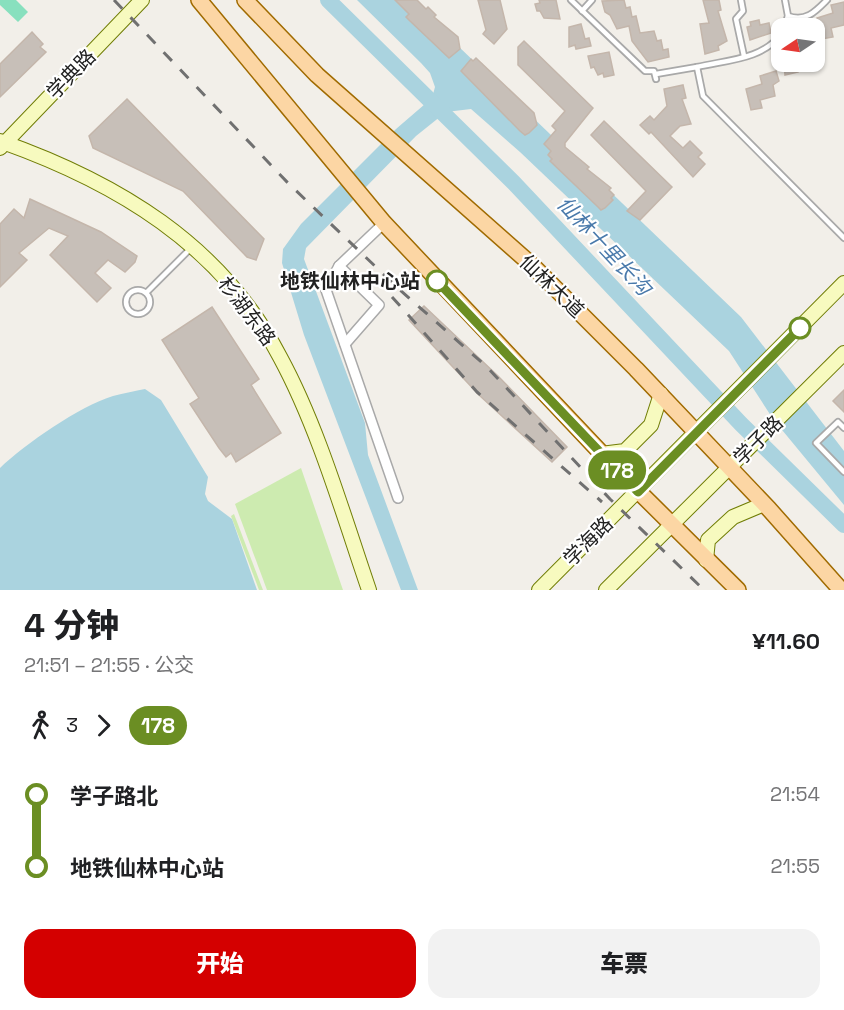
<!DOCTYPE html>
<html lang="zh">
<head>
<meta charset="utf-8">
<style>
  :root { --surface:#fff; --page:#f2f2f2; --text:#202124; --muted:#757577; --accent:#d40000 }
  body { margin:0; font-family:"Space Grotesk","Noto Sans SC",sans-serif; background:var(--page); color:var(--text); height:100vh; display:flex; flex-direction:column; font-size:22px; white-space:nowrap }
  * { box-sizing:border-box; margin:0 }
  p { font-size:20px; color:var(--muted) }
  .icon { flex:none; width:33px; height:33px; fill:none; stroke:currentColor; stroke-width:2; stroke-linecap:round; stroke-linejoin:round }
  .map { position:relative; height:590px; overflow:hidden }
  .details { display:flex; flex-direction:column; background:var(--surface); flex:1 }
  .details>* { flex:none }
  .badge { padding:0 12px; border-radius:20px; font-size:21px; line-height:39px }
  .needle { width:39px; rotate:257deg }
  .fabs { position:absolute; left:771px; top:18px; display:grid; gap:12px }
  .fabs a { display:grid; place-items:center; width:54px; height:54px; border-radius:12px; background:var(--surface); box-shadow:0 2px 4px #0004; font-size:30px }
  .map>.badge { position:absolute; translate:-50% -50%; box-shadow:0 0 0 3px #fff }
  .legs { display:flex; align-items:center; gap:9px; height:66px; padding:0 24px; font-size:20px }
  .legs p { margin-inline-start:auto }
  .head { display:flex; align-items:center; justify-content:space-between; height:102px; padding:0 24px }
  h1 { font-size:33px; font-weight:800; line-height:45px }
  .primary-button { display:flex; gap:12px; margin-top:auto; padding:12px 24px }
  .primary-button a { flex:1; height:69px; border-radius:18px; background:var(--accent); color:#fff; font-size:24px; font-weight:800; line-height:69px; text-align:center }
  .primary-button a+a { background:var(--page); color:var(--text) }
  ul { padding:0 24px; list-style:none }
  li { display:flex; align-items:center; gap:21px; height:72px; font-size:22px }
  li i { display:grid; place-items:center; width:9px; height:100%; margin:0 8px; background:currentColor }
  li i::after { content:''; width:15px; height:15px; margin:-8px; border:4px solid; border-radius:50%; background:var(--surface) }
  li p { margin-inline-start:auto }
  li:first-child i { background:linear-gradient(#0000 50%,currentColor 0) }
  li:last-child i { background:linear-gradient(currentColor 50%,#0000 0) }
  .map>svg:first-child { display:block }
  .grass { fill:#cdebb0 }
  .pitch { fill:#88e0be }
  .water { fill:#aad3df }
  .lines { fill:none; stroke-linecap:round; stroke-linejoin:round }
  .river { stroke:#aad3df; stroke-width:16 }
  .building { fill:#c7bfb8; stroke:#c4b6ab; stroke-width:1.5 }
  .lane-casing { stroke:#a9a9a9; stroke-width:8 }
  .street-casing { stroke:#a9a9a9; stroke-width:12 }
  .secondary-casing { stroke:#707d05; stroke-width:16 }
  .primary-casing { stroke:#a06b00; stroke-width:18 }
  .lane { stroke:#fff; stroke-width:4.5 }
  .street { stroke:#fff; stroke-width:9 }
  .secondary { stroke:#f7fabf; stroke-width:14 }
  .primary { stroke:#fcd6a4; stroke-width:15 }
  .rail { stroke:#707070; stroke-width:3; stroke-dasharray:12 12; stroke-linecap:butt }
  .line-1-casing { stroke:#fff; stroke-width:14 }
  .line-1 { stroke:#6b8e23; stroke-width:9 }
  .stop-1-dot { fill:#fff; stroke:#6b8e23; stroke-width:3 }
  .labels { text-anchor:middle; stroke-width:4.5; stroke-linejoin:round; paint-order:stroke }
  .street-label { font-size:20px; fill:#222; stroke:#fff }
  .stop-label { font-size:20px; font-weight:bold; fill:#222; stroke:#fff; text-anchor:end }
  .water-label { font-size:21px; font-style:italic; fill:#4a7aab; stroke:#fff }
</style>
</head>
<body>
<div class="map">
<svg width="844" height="590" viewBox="0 0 844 590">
  <rect width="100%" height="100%" fill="#f2efe9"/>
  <g class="grass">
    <path d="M301 468 343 590H267L235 504Z"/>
    <path d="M234 514 263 590H259L231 516Z"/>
  </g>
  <path class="pitch" d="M0 0H16L28 12 18 22 0 5Z"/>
  <g class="water">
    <path d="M357 0H410L741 317 844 451V505L773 419 729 351 520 152 471 109 446 112 416 136 306 248 304 259 365 423 368 455 418 590H401L304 335 282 263 283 249 301 224 396 129 432 98 435 87 430 73 421 63Z"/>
    <path d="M145 389 161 400 208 477 205 494 208 501 232 519 257 590H0V468C25 444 80 406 113 396 124 393 135 391 145 389Z"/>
  </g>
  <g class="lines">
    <path class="river" d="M328 0 514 183 741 424 844 525"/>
  </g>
  <g class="building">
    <path d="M395 0H417L426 9 428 7 436 15 434 17 458 37 460 49 449 58 410 21 406 17 409 14Z"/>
    <path d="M478 0H500L507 29 494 44 483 34 486 30Z"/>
    <path d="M539 0H556L560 19 544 18 540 11H537L535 4 540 3Z"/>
    <path d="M624 0 626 8 630 7 632 17 636 16 640 33 654 31 657 41 661 40 663 50 668 49 669 57 648 62 632 41 629 26 617 29 610 15 605 12 602 1Z"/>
    <path d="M703 0H719L721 10 718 11 727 41 718 46 719 50 705 54 700 24 709 23Z"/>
    <path d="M844 2V25L831 28 833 37 822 39 817 18 833 13 831 5Z"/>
    <path d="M759 20 760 25 769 23 771 33 750 40 747 27 751 26 750 22Z"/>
    <path d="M581 24 585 39 589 38 591 46 576 49 575 45 569 47V27Z"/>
    <path d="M32 32 43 44 40 47 46 52 0 97V64Z"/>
    <path d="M524 41 593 108 565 143V147L589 167 587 169 611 188 609 190 614 195 611 198 613 200 605 208 601 210 597 206 550 161 552 159 548 155 551 151 544 144 556 130 552 126 565 111 518 65V47Z"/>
    <path d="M609 52 614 75 604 77 603 73 598 75 594 67 591 68 588 56Z"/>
    <path d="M476 58 534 113 537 125 529 133 525 135 520 131 461 71 471 59 473 61Z"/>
    <path d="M784 62H795L798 72 785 75Z"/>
    <path d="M776 71 779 81 773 85 775 96 760 100 762 108 751 110 746 89 762 84 760 76Z"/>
    <path d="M683 85 686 98 682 99 691 124 680 126 670 136 683 148 690 141 702 153 698 157 705 164 693 177 651 132 649 134 640 125 650 116 654 120 667 106 664 89Z"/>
    <path d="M127 99 264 239 256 260 247 257 183 191 93 148 89 136Z"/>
    <path d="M604 121 672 187 640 220 627 211 646 191 591 135Z"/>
    <path d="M30 199 101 232 137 256 135 262 125 272 108 260 95 273 111 288 97 302 50 255 68 236 49 228 19 253 27 260 0 287V224L14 209 24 218Z"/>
    <path d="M424 306 498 376 567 447 552 462 479 395 409 320Z"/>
    <path d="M212 307 259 379 251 385 281 433 236 462 231 453 226 457 219 448 190 404 199 398 162 340Z"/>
    <path d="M844 390V412L833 401Z"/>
  </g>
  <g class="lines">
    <defs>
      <g id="lane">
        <path d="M571 0 645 71H654L656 79"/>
        <path d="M741 0 743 11 736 19 744 56"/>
        <path d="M582 11 592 0"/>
        <path d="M788 16C806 22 815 12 827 0"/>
        <path d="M784 28 788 16 785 0"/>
        <path d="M697 67C726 60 763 60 782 33"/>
        <path d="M656 74 697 67 703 96 844 238"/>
        <circle cx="138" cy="302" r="12"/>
        <path d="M146 293 191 248"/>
        <path d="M844 428 838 422 816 443 844 472"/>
      </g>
      <g id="street">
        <path d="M384 223 339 266 326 290 398 498"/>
        <path d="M339 266 379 305 345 344"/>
      </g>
      <g id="secondary">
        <path d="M0 141C116 182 221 244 280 357 318 427 343 514 369 590"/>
        <path d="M0 148 142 0"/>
        <path d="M601 454 625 451 651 425 661 394"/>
        <path d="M706 560 708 540 733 517 764 504"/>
        <path d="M539 590 844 283"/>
        <path d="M606 590 844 353"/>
      </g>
      <g id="primary">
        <path d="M199 0 384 223 621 474 738 590"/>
        <path d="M245 0 317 75 534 267 636 369 769 509 841 590"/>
      </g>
    </defs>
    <use href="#lane" class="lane-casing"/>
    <use href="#street" class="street-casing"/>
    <use href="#secondary" class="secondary-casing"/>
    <use href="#primary" class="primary-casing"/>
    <use href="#lane" class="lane"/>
    <use href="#street" class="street"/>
    <use href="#secondary" class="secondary"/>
    <use href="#primary" class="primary"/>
    <g class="rail">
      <path d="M114 0 288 183 400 290 487 367 610 499 704 590"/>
      <path d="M376 279 477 392 602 502"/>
    </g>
  </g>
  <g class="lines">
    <defs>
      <path id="line-1" d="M437 281 638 492 800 328"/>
    </defs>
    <use href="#line-1" class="line-1-casing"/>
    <use href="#line-1" class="line-1"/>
  </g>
  <g class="stop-1-dot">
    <circle cx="437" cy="281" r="10"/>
    <circle cx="800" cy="328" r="10"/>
  </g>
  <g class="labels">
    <g class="street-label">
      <text transform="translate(71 74) rotate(-46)" y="7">学典路</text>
      <text transform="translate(552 286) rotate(44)" y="7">仙林大道</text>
      <text transform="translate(247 311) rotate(53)" y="7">杉湖东路</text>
      <text transform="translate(758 440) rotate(-45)" y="7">学子路</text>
      <text transform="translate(588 541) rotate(-45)" y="7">学海路</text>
    </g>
    <g class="stop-label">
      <text x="420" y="288">地铁仙林中心站</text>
    </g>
    <g class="water-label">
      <text transform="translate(604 246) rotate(47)" y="7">仙林十里长沟</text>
    </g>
  </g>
</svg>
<div class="fabs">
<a><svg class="needle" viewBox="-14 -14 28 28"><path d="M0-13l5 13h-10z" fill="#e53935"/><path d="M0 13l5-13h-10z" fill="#757577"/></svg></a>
</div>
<b class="badge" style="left:617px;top:470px;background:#6b8e23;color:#fff">178</b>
</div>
<section class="details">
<div class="head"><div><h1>4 分钟</h1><p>21:51 – 21:55 · 公交</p></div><b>¥11.60</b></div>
<div class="legs"><svg class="icon" aria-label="walk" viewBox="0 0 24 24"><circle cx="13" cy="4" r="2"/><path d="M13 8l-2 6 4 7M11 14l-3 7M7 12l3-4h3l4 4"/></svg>3<svg class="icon" aria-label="forward" viewBox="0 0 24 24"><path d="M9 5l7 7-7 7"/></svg><b class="badge" style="background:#6b8e23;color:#fff">178</b></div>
<ul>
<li><i style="color:#6b8e23"></i><b>学子路北</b><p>21:54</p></li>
<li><i style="color:#6b8e23"></i><b>地铁仙林中心站</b><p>21:55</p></li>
</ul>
<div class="primary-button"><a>开始</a><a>车票</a></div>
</section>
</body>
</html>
